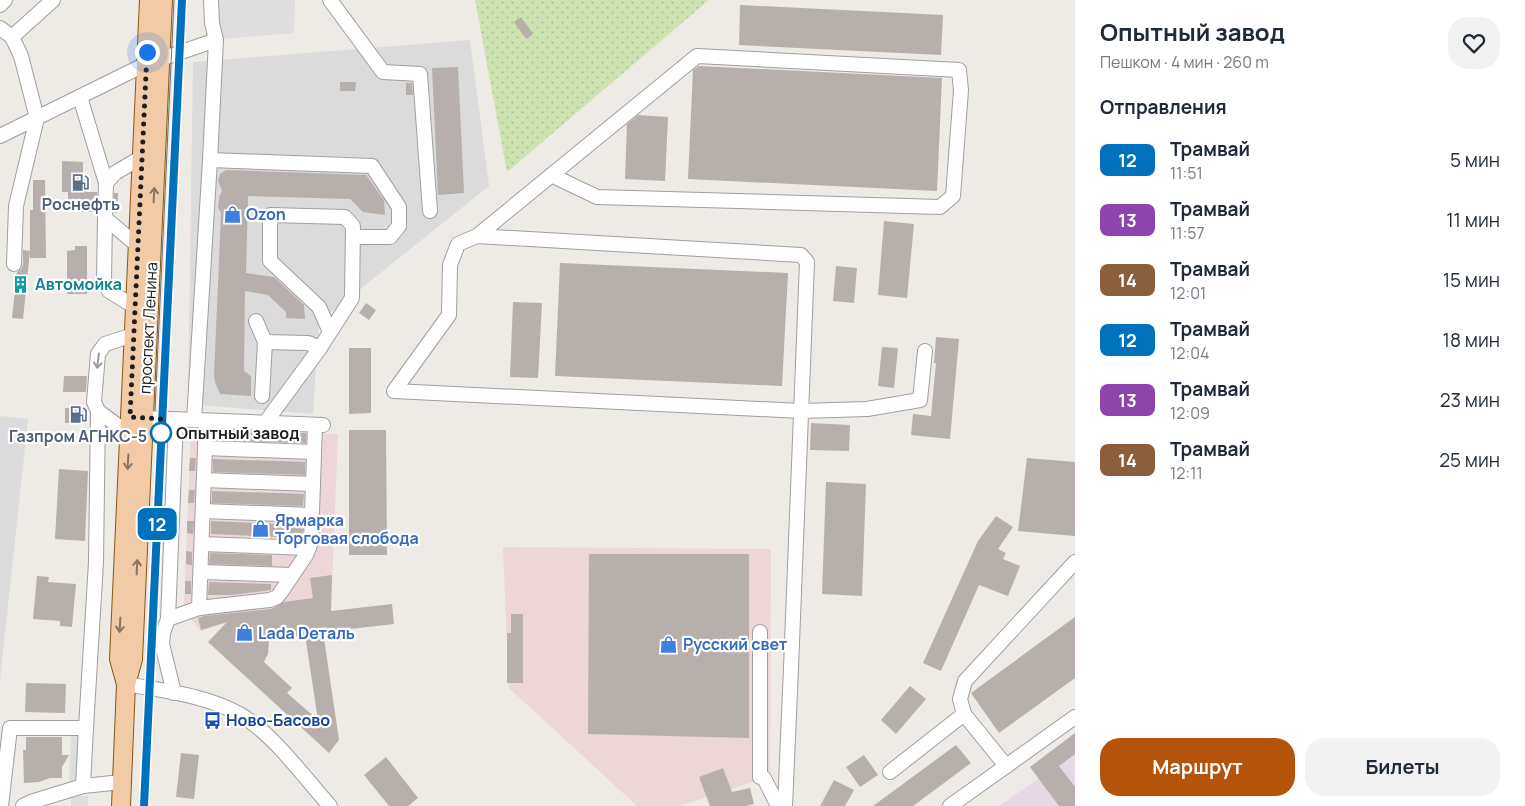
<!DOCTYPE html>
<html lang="ru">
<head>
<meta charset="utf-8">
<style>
  :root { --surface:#fff; --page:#f2f2f3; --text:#1f2937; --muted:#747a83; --accent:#b45309 }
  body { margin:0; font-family:Manrope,sans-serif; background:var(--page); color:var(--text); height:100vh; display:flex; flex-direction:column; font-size:19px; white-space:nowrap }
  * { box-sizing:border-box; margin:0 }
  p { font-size:16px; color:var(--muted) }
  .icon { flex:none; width:28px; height:28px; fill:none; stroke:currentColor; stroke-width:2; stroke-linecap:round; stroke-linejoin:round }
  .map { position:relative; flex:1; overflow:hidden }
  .sheet { display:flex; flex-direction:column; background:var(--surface); width:450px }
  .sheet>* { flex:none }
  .badge { padding:0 10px; border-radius:8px; font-size:18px; line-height:32px }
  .you { position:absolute; width:25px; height:25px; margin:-12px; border:4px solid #fff; border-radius:50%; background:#1a73e8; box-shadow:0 0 0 8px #1a73e833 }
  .map>.badge { position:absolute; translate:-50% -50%; box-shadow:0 0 0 2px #fff }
  h2 { padding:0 25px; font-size:19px; line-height:45px }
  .round { display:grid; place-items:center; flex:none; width:52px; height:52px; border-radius:20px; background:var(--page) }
  .summary { display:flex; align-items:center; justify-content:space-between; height:85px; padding:0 25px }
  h1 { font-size:24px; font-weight:700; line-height:38px }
  .button { display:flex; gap:10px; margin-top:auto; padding:10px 25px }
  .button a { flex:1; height:58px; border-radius:20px; background:var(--accent); color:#fff; font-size:20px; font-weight:700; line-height:58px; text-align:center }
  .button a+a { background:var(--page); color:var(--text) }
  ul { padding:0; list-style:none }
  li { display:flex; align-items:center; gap:15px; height:60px; padding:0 25px }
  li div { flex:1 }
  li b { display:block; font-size:19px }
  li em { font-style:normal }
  li .badge { min-width:55px; font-weight:700; text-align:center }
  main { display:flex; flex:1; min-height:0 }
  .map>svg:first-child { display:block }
  .residential { fill:#dcdbdb }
  .commercial { fill:#edd6d7 }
  .industrial { fill:#e6d8e5 }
  .garden { fill:url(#garden-dots) }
  .parking { fill:#dedede }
  .building { fill:#b7afab; fill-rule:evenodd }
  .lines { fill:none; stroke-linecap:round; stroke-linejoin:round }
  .minor-casing { stroke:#9f9f9f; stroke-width:16 }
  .major-casing { stroke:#885610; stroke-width:20 }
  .minor { stroke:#fff; stroke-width:14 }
  .major { stroke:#f2cba6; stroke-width:18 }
  .tram { stroke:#6c6c6c; stroke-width:1 }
  .oneway { stroke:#887462 }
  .oneway2 { stroke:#9a9a9a }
  .line-casing { stroke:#fff; stroke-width:11 }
  .line { stroke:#0072bc; stroke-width:8 }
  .walk { stroke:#1e1e1e; stroke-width:5; stroke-dasharray:0 9 }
  .stop-dot { fill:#fff; stroke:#0072bc; stroke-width:2.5 }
  .labels { text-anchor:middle; stroke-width:4.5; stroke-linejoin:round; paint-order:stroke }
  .service-label { font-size:16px; font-weight:bold; fill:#4e5e75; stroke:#fff }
  .shop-label { font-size:16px; font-weight:bold; fill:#366cbe; stroke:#fff; text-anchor:start }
  .culture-label { font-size:16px; font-weight:bold; fill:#0d838f; stroke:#fff; text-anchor:start }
  .street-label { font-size:16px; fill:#1e1e1e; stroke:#fff }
  .stop-label { font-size:16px; font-weight:bold; fill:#1e1e1e; stroke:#fff; text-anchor:start }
  .transit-label { font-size:16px; font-weight:bold; fill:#164399; stroke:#fff; text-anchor:start }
</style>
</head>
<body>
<main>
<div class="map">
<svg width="1075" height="806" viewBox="0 0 1075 806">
  <defs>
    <pattern id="garden-dots" width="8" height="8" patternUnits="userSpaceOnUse" patternTransform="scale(1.25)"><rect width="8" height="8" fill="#cee3b0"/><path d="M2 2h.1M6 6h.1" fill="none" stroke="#b0c297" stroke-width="1.8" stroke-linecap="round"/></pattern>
  </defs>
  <rect width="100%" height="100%" fill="#eeeae5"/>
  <g class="residential">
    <path d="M470 40 489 186 319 322 313 414 188 404 193 62Z"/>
    <path d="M0 416 28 419 0 680Z"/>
  </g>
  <g class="commercial">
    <path d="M191 429 338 434 331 609 225 623 201 631 184 611Z"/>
    <path d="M503 547 771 549 770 776 679 806H637L509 688Z"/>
  </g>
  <path class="industrial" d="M1075 753V806H999Z"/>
  <path class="garden" d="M475 0H709L507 172Z"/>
  <g class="parking">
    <path d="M219 0H295L294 33 222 39 218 17Z"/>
    <path d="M71 730 90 731 88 782 69 781Z"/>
    <rect x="71" y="796" width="17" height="10"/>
  </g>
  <g class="building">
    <path d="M740 5 943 15 941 55 739 45Z"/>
    <path d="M521 17 533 34 526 39 514 22Z"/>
    <path d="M699 66 942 78 937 191 688 179 693 70Z"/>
    <path d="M458 67 464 193 438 195 432 68Z"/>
    <path d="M340 82H356L355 91H340Z"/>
    <path d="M406 83H412L413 95H406Z"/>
    <path d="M638 115 668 117 665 181 625 179 627 124Z"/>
    <path d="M62 161 83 162V174H86V192H97L96 212H81V208L68 207V192H62Z"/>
    <path d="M226 170 366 175 384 200 385 215 363 212 350 199 248 196 246 273 274 277 304 305 305 319 286 318V312L268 295 245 291 244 371 251 376V396L220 394 215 382 214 376 221 213 218 208 219 197 222 191 218 181 220 174Z"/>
    <path d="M33 180H45L46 258H30V210H33Z"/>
    <path d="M114 193H118L117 213H114Z"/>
    <path d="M884 221 914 224 907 298 878 295Z"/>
    <path d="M75 246H87V294H67V251L75 250Z"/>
    <path d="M23 250 30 251 23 319 12 318 17 272 21 269 23 265Z"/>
    <path d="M560 263 788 273 782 386 555 376Z"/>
    <path d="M836 266 857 268 854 303 833 301Z"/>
    <path d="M513 302 542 303 538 378 510 377Z"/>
    <path d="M366 303 376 310 369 320 359 313Z"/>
    <path d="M936 337 959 339 950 439 911 435 913 414 931 416 936 363H934Z"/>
    <path d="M882 347 898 348 894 388 878 386Z"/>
    <path d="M349 348H371V413L349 414Z"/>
    <path d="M64 376H87L86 392H63Z"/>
    <rect x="65" y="408" width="19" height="15"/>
    <path d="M811 423 850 425 849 451 810 450Z"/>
    <rect x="191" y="429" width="6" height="10"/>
    <path d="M214 430 306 433V443L214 440Z"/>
    <path d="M349 430H386L387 555H349Z"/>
    <path d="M190 458H196L195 471H189Z"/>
    <path d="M1027 458 1075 462V536L1018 531Z"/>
    <path d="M213 459 305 462V475L213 472Z"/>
    <path d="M59 469 88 471 85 541 55 539Z"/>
    <path d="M826 482 866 484 862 596 822 594Z"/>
    <path d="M189 490H195L194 503H188Z"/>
    <path d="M212 491 304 494 303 506 212 503Z"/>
    <path d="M996 516 1013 527 998 549 1006 553 1003 559 1020 566 1008 596 979 585 941 671 923 663 978 541Z"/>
    <path d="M187 521H194L193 534 187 533Z"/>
    <path d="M211 521 303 525 302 538 211 534Z"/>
    <path d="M186 551 192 552V565L186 564Z"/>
    <path d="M210 553 272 555V566L209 564Z"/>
    <path d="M589 554H749V738L588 734Z"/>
    <path d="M332 575 331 611 392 604 394 624 323 632 339 740 329 753 208 642 227 622 201 630 198 618 204 616 271 609 284 602 313 598 310 578ZM305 635 318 720 287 693 292 688 264 662 268 654 269 640Z"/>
    <path d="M37 576 49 577 48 582 76 584 72 627 60 626V621L33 619Z"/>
    <rect x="185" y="581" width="6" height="13"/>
    <path d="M209 582 271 584V590L232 595H208Z"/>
    <path d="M511 614H523V683H507V633H511Z"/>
    <path d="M1075 617V678L999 733 971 693Z"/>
    <path d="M26 683 66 684 65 713 25 712Z"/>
    <path d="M910 686 926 699 896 734 881 720Z"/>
    <path d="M1075 733V754L1059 766 1075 787V806H1059L1030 767Z"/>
    <path d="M26 737H62V755H69L62 767V778H50L39 782 24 783 23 750H26Z"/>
    <path d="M956 745 971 763 913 806H873Z"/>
    <path d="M181 753 199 755 194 799 176 797Z"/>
    <path d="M864 755 878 775 860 787 846 767Z"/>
    <path d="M386 757 418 798 408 806H389L364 775Z"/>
    <path d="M723 768 732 792 750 788 754 804 746 806H710L699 777Z"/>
    <path d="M834 780 854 790 845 806H820Z"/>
  </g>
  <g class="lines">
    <defs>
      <g id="minor">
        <path d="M330 0 383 72 420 74 430 211"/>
        <path d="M0 5 5 0"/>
        <path d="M0 28 12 37 21 56 37 118 16 206 14 264"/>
        <path d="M12 37 53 0"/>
        <path d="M161 59 216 40"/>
        <path d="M80 97 106 183"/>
        <path d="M0 136 146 64"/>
        <path d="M210 160 372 166 399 207V226L390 237H353"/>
        <path d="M105 218 104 281 109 291 135 307"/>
        <path d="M477 236 697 56 959 70 961 90 953 196 940 207 597 197 551 175"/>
        <path d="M138 246 105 218 106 183 115 173 142 157"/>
        <path d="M256 321 265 342"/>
        <path d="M262 396 265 342 308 343 320 348"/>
        <path d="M144 418 323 425"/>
        <path d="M194 420 210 160 216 40 212 23 211 0"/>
        <path d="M265 423 320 348 352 298 353 226 345 217 270 215V261L319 307 330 332"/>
        <path d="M129 434 98 411 94 402 98 354 105 344 133 335"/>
        <path d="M205 448 314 452"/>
        <path d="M204 480 313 484"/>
        <path d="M203 511 312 515"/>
        <path d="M202 544 309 548"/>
        <path d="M201 572 292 575"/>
        <path d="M199 608 206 421"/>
        <path d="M168 619 199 608 270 600 277 597 281 592 306 555 311 542 315 425"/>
        <path d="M760 632V777L764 778 778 806"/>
        <path d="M126 684C164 691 207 695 241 715 274 735 304 777 330 806"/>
        <path d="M174 693 162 644 163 633 168 619 176 420"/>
        <path d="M1006 766 964 714 960 699 965 681 1075 562"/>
        <path d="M890 772 964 714"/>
        <path d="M83 786 86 728 96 562 98 411"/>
        <path d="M1 806 10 728H86"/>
        <path d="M23 806 31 802 83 786 122 782"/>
        <path d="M785 806 791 668 807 262 801 255 477 236 458 244 450 265 449 315 394 391 801 411 867 409 920 400 925 351"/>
        <path d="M950 806 1075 717"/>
      </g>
      <g id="major">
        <path d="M126 684 119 659 149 0"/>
        <path d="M121 806 126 684 133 659 163 0"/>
      </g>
    </defs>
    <use href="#minor" class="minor-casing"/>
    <use href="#major" class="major-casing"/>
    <use href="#minor" class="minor"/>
    <use href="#major" class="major"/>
    <g class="tram">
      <path d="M155 410 174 0"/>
      <path d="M144 806 182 0"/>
    </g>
  </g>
  <defs><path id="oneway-shaft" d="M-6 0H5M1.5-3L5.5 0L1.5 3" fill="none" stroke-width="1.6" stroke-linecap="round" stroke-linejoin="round" transform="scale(1.25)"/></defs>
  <g class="oneway">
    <use href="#oneway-shaft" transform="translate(154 195) rotate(-87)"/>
    <use href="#oneway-shaft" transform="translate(128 462) rotate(93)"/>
    <use href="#oneway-shaft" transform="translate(137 567) rotate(-87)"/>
    <use href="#oneway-shaft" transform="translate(120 625) rotate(93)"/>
  </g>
  <use class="oneway2" href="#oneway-shaft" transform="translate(98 361) rotate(97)"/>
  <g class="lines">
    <defs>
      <path id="line" d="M144 806 182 0"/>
    </defs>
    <use href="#line" class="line-casing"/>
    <use href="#line" class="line"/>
    <path class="walk" d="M147 52 130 417 162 419 161 433"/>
  </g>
  <defs>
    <symbol id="fuel-bare" viewBox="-9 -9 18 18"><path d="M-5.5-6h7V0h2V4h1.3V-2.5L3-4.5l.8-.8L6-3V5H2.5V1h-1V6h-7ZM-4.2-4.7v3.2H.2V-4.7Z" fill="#5c6f8a" stroke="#fff" stroke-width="2.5" paint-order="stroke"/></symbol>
    <symbol id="shop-bare" viewBox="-9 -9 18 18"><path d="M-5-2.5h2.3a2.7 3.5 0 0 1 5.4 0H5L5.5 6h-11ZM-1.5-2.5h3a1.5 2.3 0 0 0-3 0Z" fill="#3f7fe0" stroke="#fff" stroke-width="2.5" paint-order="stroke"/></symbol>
    <symbol id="building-bare" viewBox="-9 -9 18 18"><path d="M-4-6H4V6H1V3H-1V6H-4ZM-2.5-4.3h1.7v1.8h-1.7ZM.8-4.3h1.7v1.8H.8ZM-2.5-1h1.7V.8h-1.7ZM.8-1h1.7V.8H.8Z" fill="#0f9aa8" stroke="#fff" stroke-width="2.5" paint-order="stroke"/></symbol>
    <symbol id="bus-bare" viewBox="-9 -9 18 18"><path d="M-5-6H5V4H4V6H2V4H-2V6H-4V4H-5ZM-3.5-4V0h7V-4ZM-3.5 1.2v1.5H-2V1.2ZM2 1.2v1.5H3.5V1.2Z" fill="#1a4fb4" stroke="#fff" stroke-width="2.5" paint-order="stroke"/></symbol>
  </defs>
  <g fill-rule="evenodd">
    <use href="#fuel-bare" x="68" y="170" width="25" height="25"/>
    <use href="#shop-bare" x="220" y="202" width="25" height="25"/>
    <use href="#building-bare" x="8" y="272" width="25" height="25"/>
    <use href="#fuel-bare" x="66" y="402" width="25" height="25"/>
    <use href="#shop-bare" x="248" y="516" width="25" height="25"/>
    <use href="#shop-bare" x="232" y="620" width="25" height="25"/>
    <use href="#shop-bare" x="656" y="632" width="25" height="25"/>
    <use href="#bus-bare" x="200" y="708" width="25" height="25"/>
  </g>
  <circle class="stop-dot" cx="161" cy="433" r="10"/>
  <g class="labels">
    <g class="service-label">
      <text x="81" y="210">Роснефть</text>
      <text x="78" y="442">Газпром АГНКС-5</text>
    </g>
    <g class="shop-label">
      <text x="246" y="220">Ozon</text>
      <text x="275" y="526">Ярмарка<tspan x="275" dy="18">Торговая слобода</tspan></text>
      <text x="258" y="639">Lada Dеталь</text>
      <text x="683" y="650">Русский свет</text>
    </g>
    <g class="culture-label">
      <text x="35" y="290">Автомойка</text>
    </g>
    <g class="street-label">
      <text transform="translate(148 328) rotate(-87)" y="6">проспект Ленина</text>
    </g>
    <g class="stop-label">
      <text x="176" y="439">Опытный завод</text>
    </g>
    <g class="transit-label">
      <text x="226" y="726">Ново-Басово</text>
    </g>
  </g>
</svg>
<div class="you" style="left:147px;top:52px"></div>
<b class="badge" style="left:157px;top:524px;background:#0072bc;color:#fff">12</b>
</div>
<section class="sheet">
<div class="summary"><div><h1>Опытный завод</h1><p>Пешком · 4 мин · 260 m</p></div><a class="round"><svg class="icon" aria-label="heart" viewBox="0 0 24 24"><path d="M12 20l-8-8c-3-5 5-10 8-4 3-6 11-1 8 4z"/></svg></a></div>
<h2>Отправления</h2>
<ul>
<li><span class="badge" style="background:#0072bc;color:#fff">12</span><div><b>Трамвай</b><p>11:51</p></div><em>5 мин</em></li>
<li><span class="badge" style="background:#8e44ad;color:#fff">13</span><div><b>Трамвай</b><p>11:57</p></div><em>11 мин</em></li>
<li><span class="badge" style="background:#8b5e3c;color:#fff">14</span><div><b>Трамвай</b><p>12:01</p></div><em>15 мин</em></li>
<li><span class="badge" style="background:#0072bc;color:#fff">12</span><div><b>Трамвай</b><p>12:04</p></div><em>18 мин</em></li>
<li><span class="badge" style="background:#8e44ad;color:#fff">13</span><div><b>Трамвай</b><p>12:09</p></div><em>23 мин</em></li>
<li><span class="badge" style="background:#8b5e3c;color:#fff">14</span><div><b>Трамвай</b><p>12:11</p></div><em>25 мин</em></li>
</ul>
<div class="button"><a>Маршрут</a><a>Билеты</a></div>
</section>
</main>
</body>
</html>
